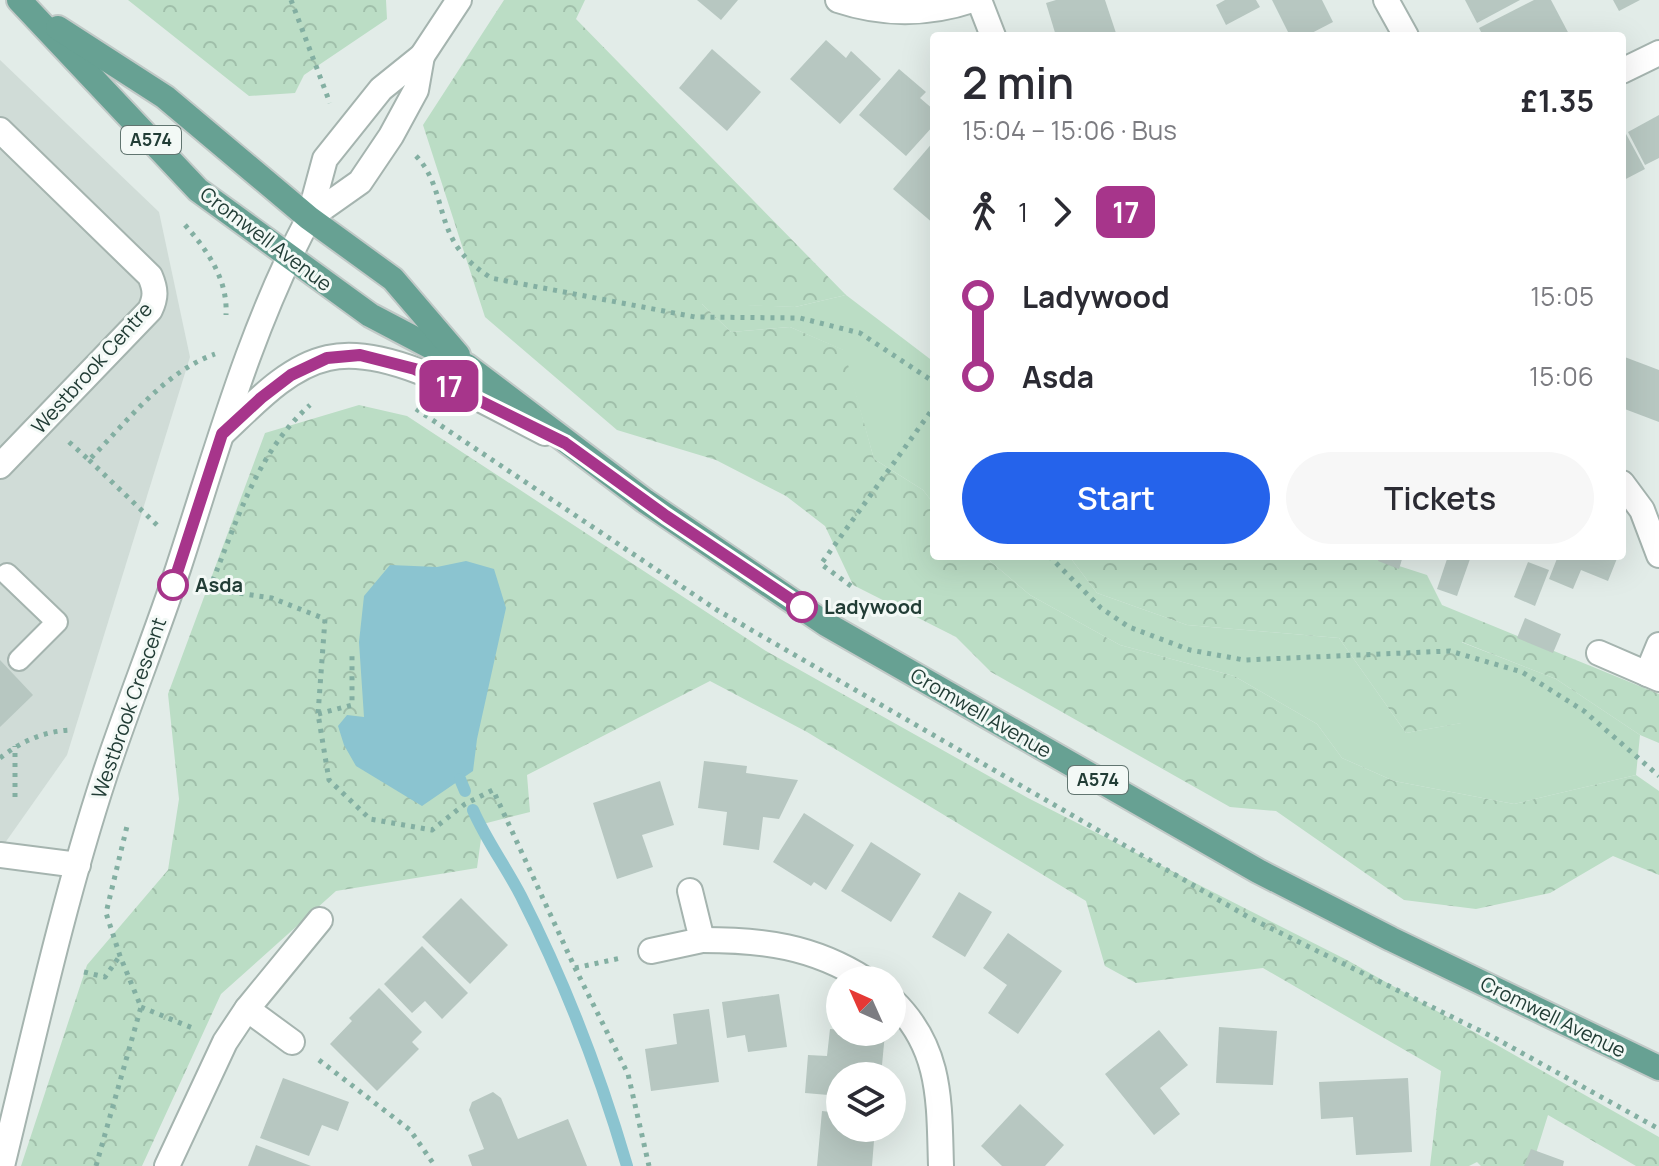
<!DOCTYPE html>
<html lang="en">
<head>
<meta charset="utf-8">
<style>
  :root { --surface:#fff; --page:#f7f7f7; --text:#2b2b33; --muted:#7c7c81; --accent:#2563eb }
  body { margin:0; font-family:Manrope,sans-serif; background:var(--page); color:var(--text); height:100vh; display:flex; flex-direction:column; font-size:30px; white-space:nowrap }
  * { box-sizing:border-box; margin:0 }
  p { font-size:26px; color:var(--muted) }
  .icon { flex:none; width:44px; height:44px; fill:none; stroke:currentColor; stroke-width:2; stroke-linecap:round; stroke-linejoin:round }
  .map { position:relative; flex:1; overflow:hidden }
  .details { position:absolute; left:930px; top:32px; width:696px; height:528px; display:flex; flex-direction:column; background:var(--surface); border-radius:8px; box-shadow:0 8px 32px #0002 }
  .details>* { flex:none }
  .badge { padding:0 16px; border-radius:12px; font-size:28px; line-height:52px }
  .needle { width:52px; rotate:315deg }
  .fabs { position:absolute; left:826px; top:966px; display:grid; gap:16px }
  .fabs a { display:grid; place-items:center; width:80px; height:80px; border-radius:50%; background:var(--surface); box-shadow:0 8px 32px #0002; font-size:40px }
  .map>.badge { position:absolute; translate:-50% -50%; box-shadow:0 0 0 4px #fff }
  .legs { display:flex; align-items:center; gap:12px; height:88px; padding:0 32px; font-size:26px }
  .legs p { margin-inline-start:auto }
  .headline { display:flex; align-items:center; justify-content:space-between; height:136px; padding:0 32px }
  h1 { font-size:44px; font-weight:600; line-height:60px }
  .primary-button { display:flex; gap:16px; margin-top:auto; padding:16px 32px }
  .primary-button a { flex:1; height:92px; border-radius:48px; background:var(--accent); color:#fff; font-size:32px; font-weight:600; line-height:92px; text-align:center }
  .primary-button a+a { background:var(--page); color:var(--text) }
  ul { padding:0 32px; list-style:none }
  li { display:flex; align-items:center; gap:28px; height:80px; font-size:30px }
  li i { display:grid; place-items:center; width:12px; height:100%; margin:0 10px; background:currentColor }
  li i::after { content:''; width:20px; height:20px; margin:-10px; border:6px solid; border-radius:50%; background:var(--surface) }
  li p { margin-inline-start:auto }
  li:first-child i { background:linear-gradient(#0000 50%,currentColor 0) }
  li:last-child i { background:linear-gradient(currentColor 50%,#0000 0) }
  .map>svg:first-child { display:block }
  .built { fill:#d0dcd7 }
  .green { fill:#bbddc5 }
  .forest { fill:url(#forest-crowns) }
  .water { fill:#8bc4d0 }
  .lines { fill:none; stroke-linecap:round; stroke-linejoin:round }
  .stream { stroke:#8bc4d0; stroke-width:12 }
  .building { fill:#b7c7c1 }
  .service-casing { stroke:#a5b4af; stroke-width:24 }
  .minor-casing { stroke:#a5b4af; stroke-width:28 }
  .tertiary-casing { stroke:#a5b4af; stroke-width:28 }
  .primary-casing { stroke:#c1c9c7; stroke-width:28 }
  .path { stroke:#83afa2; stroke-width:5; stroke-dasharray:4 6; stroke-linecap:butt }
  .service { stroke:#fff; stroke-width:20 }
  .minor { stroke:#fff; stroke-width:24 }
  .tertiary { stroke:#fff; stroke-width:24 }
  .primary { stroke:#67a193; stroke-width:24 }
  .line-1-casing { stroke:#fff; stroke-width:18 }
  .line-1 { stroke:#a7358b; stroke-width:12 }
  .stop-1-dot { fill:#fff; stroke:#a7358b; stroke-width:4 }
  .labels { text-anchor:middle; stroke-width:6; stroke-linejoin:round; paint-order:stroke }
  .shield { fill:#f3f9f6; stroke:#617570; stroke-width:2 }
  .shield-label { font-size:18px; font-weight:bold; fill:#223d36 }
  .street-label { font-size:20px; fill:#223d36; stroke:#f3f9f6 }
  .stop-label { font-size:20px; font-weight:bold; fill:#223d36; stroke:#f3f9f6; text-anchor:start }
</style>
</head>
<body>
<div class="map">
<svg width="1659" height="1166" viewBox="0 0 1659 1166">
  <defs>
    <pattern id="forest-crowns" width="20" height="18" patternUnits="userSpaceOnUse" patternTransform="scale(2)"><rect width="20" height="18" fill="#bbddc5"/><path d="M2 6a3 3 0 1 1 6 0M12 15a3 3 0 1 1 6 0" fill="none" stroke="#a0bfaa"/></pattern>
  </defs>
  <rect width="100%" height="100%" fill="#e2ece8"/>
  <path class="built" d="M0 60 159 212 190 357 67 755 0 850Z"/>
  <g class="green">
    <path d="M846 295 934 362V504L923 490 874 459 843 350 790 327 731 332 701 303 795 307Z"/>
    <path d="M984 556H1069L1097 593 1187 625 1339 638 1406 733 1461 723V642L1556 679 1640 735 1636 775 1514 804 1394 781 1342 758 1317 724 1234 676 1120 645 1030 595Z"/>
  </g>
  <g class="forest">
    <path d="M128 0H386L387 19 304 75 295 93 249 96Z"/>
    <path d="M504 0H585L576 19 846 295 795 307 702 304 731 332 790 327 844 350 874 459 923 490 934 504V556H984L1030 595 1120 645 1234 676 1317 724 1342 758 1394 781 1514 804 1636 775 1659 791V875L1613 856 1550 893 1476 909 1404 900 1276 811 1230 807 991 672 956 637 853 585 825 526 786 496 716 460 617 430 485 317 423 125Z"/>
    <path d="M359 405 407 416 766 651 1028 798 1347 960 1659 1137V1166H1636L1548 1115 1532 1166H1481L1477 1162 1469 1166H1430L1441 1071 1263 968 1136 983 1105 966 1086 901 807 732 710 681 527 775 530 812 483 824 477 868 336 891 221 994 142 1166H21L87 965 168 870 179 799 168 694 265 433Z"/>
    <path d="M1069 556H1368L1427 575 1442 605 1659 694V743L1640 735 1556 679 1462 642V723L1406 733 1339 638 1187 625 1097 593Z"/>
  </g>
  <path class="water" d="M466 561 494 569 506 608 477 739 473 771 422 806 356 766 344 745 338 726 347 715 364 717 359 642 364 596 390 565 437 567Z"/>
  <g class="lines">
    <g class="stream">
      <path d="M460 779 465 791"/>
      <path d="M473 810C486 840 506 867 521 896 565 982 600 1074 627 1166"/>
    </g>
  </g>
  <g class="building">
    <path d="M697 0H738L721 20Z"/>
    <path d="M1056 0H1105L1117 36H1056L1046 3Z"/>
    <path d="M1225 0H1256L1260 7 1226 25 1216 5Z"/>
    <path d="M1272 0H1322L1333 22 1306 36H1290Z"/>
    <path d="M1465 0H1520L1477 23Z"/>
    <path d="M1534 0H1551L1570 36H1483L1479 28Z"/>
    <path d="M1613 0H1640L1619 11Z"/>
    <path d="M826 40 846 58 851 51 881 79 840 124 790 79Z"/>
    <path d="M712 49 761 92 727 131 679 88Z"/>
    <path d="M899 69 926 92 920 98 934 110V125L906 156 859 115Z"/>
    <path d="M1659 115V158L1645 165 1628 132Z"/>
    <path d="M1625 132 1645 169 1622 181V134Z"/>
    <path d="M934 141V224L893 189Z"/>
    <path d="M1622 356 1659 370V422L1622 408Z"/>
    <path d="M1380 556H1403L1399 569 1378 561Z"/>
    <path d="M1448 556 1470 559 1457 596 1437 589Z"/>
    <path d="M1558 556H1618L1608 581 1581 570 1573 589 1549 579Z"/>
    <path d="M1528 562 1549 570 1535 606 1514 597Z"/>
    <path d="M1525 618 1561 634 1553 653 1517 638Z"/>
    <path d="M0 660 33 695 0 727Z"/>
    <path d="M704 761 747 766 746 773 798 780 779 819 763 817 759 850 723 845 727 812 698 808Z"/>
    <path d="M660 781 674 825 642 835 653 867 617 879 593 803Z"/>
    <path d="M804 813 854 845 826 890 814 882 811 886 773 862Z"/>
    <path d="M871 842 921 874 891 922 841 891Z"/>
    <path d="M959 892 992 912 965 957 932 937Z"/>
    <path d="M461 898 508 945 470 984 422 937Z"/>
    <path d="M1008 933 1062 971 1018 1034 988 1013 1007 985 983 968Z"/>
    <path d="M422 946 468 993 442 1019 425 1001 412 1013 384 984Z"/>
    <path d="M379 988 422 1032 412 1042 419 1049 377 1091 330 1044 352 1021 349 1018Z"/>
    <path d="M779 994 787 1047 748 1052 745 1035 727 1038 722 1002Z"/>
    <path d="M709 1009 719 1082 651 1091 645 1049 677 1044 673 1014Z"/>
    <path d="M1219 1027 1277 1031 1273 1085 1216 1083Z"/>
    <path d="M830 1029 885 1033 881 1076H840V1096L805 1093 808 1055 827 1056Z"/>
    <path d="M1159 1030 1188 1065 1160 1088 1180 1114 1154 1135 1105 1074Z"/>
    <path d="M283 1078 349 1102 338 1131 322 1125 309 1156 260 1138Z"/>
    <path d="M1408 1078 1412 1152 1356 1155 1353 1117 1321 1119 1319 1082Z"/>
    <path d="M493 1092 501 1098 518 1139 568 1119 587 1166H472L468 1155 484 1149 469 1110 472 1102Z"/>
    <path d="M1020 1104 1064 1145 1045 1166H1002L981 1146Z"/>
    <path d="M822 1111 840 1113V1128H875L872 1166H817Z"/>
    <path d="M256 1145 311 1166H248Z"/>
    <path d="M1531 1149 1564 1161 1563 1166H1524Z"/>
  </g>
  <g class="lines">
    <defs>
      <path id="service" d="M7 574 57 622 19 660"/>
      <g id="minor">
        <path d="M838 0C883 15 927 15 972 0"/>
        <path d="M979 0 993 36"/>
        <path d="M1386 0 1406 36"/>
        <path d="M1622 71 1659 53"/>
        <path d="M0 130 150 276C156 290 156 297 150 310L0 466"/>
        <path d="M309 218 325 159 381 89 422 56 459 0"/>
        <path d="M309 218 360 182 391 136 416 90 422 56"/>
        <path d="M1622 483 1642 510 1659 555"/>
        <path d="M1599 653 1659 679"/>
        <path d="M1647 674 1659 645"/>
        <path d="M0 855 78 865"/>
        <path d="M702 940C763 940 813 946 866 980"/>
        <path d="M651 951 702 940 690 891"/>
        <path d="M892 1000C942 1048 939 1101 941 1166"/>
        <path d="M292 1042 247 1009 320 920"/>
        <path d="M167 1166 225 1042 247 1009"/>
      </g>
      <g id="tertiary">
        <path d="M224 432C253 405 287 367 328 358 391 343 488 405 545 433"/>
        <path d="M2 1166C34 1035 63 902 105 774 128 705 155 638 178 569 217 450 250 328 309 218"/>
      </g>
      <g id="primary">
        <path d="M19 0 198 190 370 315 467 366 645 501 826 624 1258 871 1391 939 1659 1068"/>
        <path d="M58 28 165 97 309 218 393 279 458 355"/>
      </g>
    </defs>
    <use href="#service" class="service-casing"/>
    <use href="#minor" class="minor-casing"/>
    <use href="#tertiary" class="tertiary-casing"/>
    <use href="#primary" class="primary-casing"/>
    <g class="path">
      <path d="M291 0 330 103"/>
      <path d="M416 156C441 181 438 220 458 248 467 261 478 269 491 278L695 317 800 318 860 333 934 382"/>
      <path d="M185 225C208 251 228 280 226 315"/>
      <path d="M416 409 717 610 1250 918 1493 1037 1659 1129"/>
      <path d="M69 442 89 460C127 422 164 372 215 354"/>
      <path d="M89 460 157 525"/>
      <path d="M1049 556 1101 608 1129 627 1190 650 1244 660 1450 651 1522 672 1584 711 1659 776"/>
      <path d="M851 586 821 564 934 407"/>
      <path d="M210 589 272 598 325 619 318 714 329 780 370 819 432 830 465 804 493 790 575 968 628 1074 649 1166"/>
      <path d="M209 590C236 524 256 453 310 405"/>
      <path d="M318 714 352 705V654"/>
      <path d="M0 758C22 741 44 731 72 730"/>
      <path d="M15 797V746"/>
      <path d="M575 968 621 958"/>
      <path d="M84 972 105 977 119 957"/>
      <path d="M141 1007 195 1029"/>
      <path d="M319 1060 410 1130 435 1166"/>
      <path d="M96 1166 141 1007 120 956 106 913 128 822"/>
    </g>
    <use href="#service" class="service"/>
    <use href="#minor" class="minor"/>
    <use href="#tertiary" class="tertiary"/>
    <use href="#primary" class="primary"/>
  </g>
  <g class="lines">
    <defs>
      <path id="line-1" d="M173 585 222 434 261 398 291 375 327 358 360 355 415 369 565 443 666 516 802 607"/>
    </defs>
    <use href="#line-1" class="line-1-casing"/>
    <use href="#line-1" class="line-1"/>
  </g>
  <g class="stop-1-dot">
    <circle cx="173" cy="585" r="14"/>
    <circle cx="802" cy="607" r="14"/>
  </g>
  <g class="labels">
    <g class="shield">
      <rect x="121" y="126" width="60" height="28" rx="6"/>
      <rect x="1068" y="766" width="60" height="28" rx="6"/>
    </g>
    <g class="shield-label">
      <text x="151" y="146">A574</text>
      <text x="1098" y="786">A574</text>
    </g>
    <g class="street-label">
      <text transform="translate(266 239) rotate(37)" y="7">Cromwell Avenue</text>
      <text transform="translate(92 368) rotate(-48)" y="7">Westbrook Centre</text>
      <text transform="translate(129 708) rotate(-71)" y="7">Westbrook Crescent</text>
      <text transform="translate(981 713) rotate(30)" y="7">Cromwell Avenue</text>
      <text transform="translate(1553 1017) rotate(26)" y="7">Cromwell Avenue</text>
    </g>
    <g class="stop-label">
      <text x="195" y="592">Asda</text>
      <text x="824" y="614">Ladywood</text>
    </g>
  </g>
</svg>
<div class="fabs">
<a><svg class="needle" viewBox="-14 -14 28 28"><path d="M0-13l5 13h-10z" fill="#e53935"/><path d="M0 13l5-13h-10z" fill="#7c7c81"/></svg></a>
<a><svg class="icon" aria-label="layers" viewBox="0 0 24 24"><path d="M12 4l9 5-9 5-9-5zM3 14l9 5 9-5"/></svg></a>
</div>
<b class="badge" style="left:449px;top:386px;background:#a7358b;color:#fff">17</b>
<section class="details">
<div class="headline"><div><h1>2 min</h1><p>15:04 – 15:06 · Bus</p></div><b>£1.35</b></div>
<div class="legs"><svg class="icon" aria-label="walk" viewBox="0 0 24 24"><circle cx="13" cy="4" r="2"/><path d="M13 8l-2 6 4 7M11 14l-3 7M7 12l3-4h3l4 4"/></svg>1<svg class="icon" aria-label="forward" viewBox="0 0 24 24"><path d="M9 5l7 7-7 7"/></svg><b class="badge" style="background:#a7358b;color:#fff">17</b></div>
<ul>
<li><i style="color:#a7358b"></i><b>Ladywood</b><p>15:05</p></li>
<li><i style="color:#a7358b"></i><b>Asda</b><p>15:06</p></li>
</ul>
<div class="primary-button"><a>Start</a><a>Tickets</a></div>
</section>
</div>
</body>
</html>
